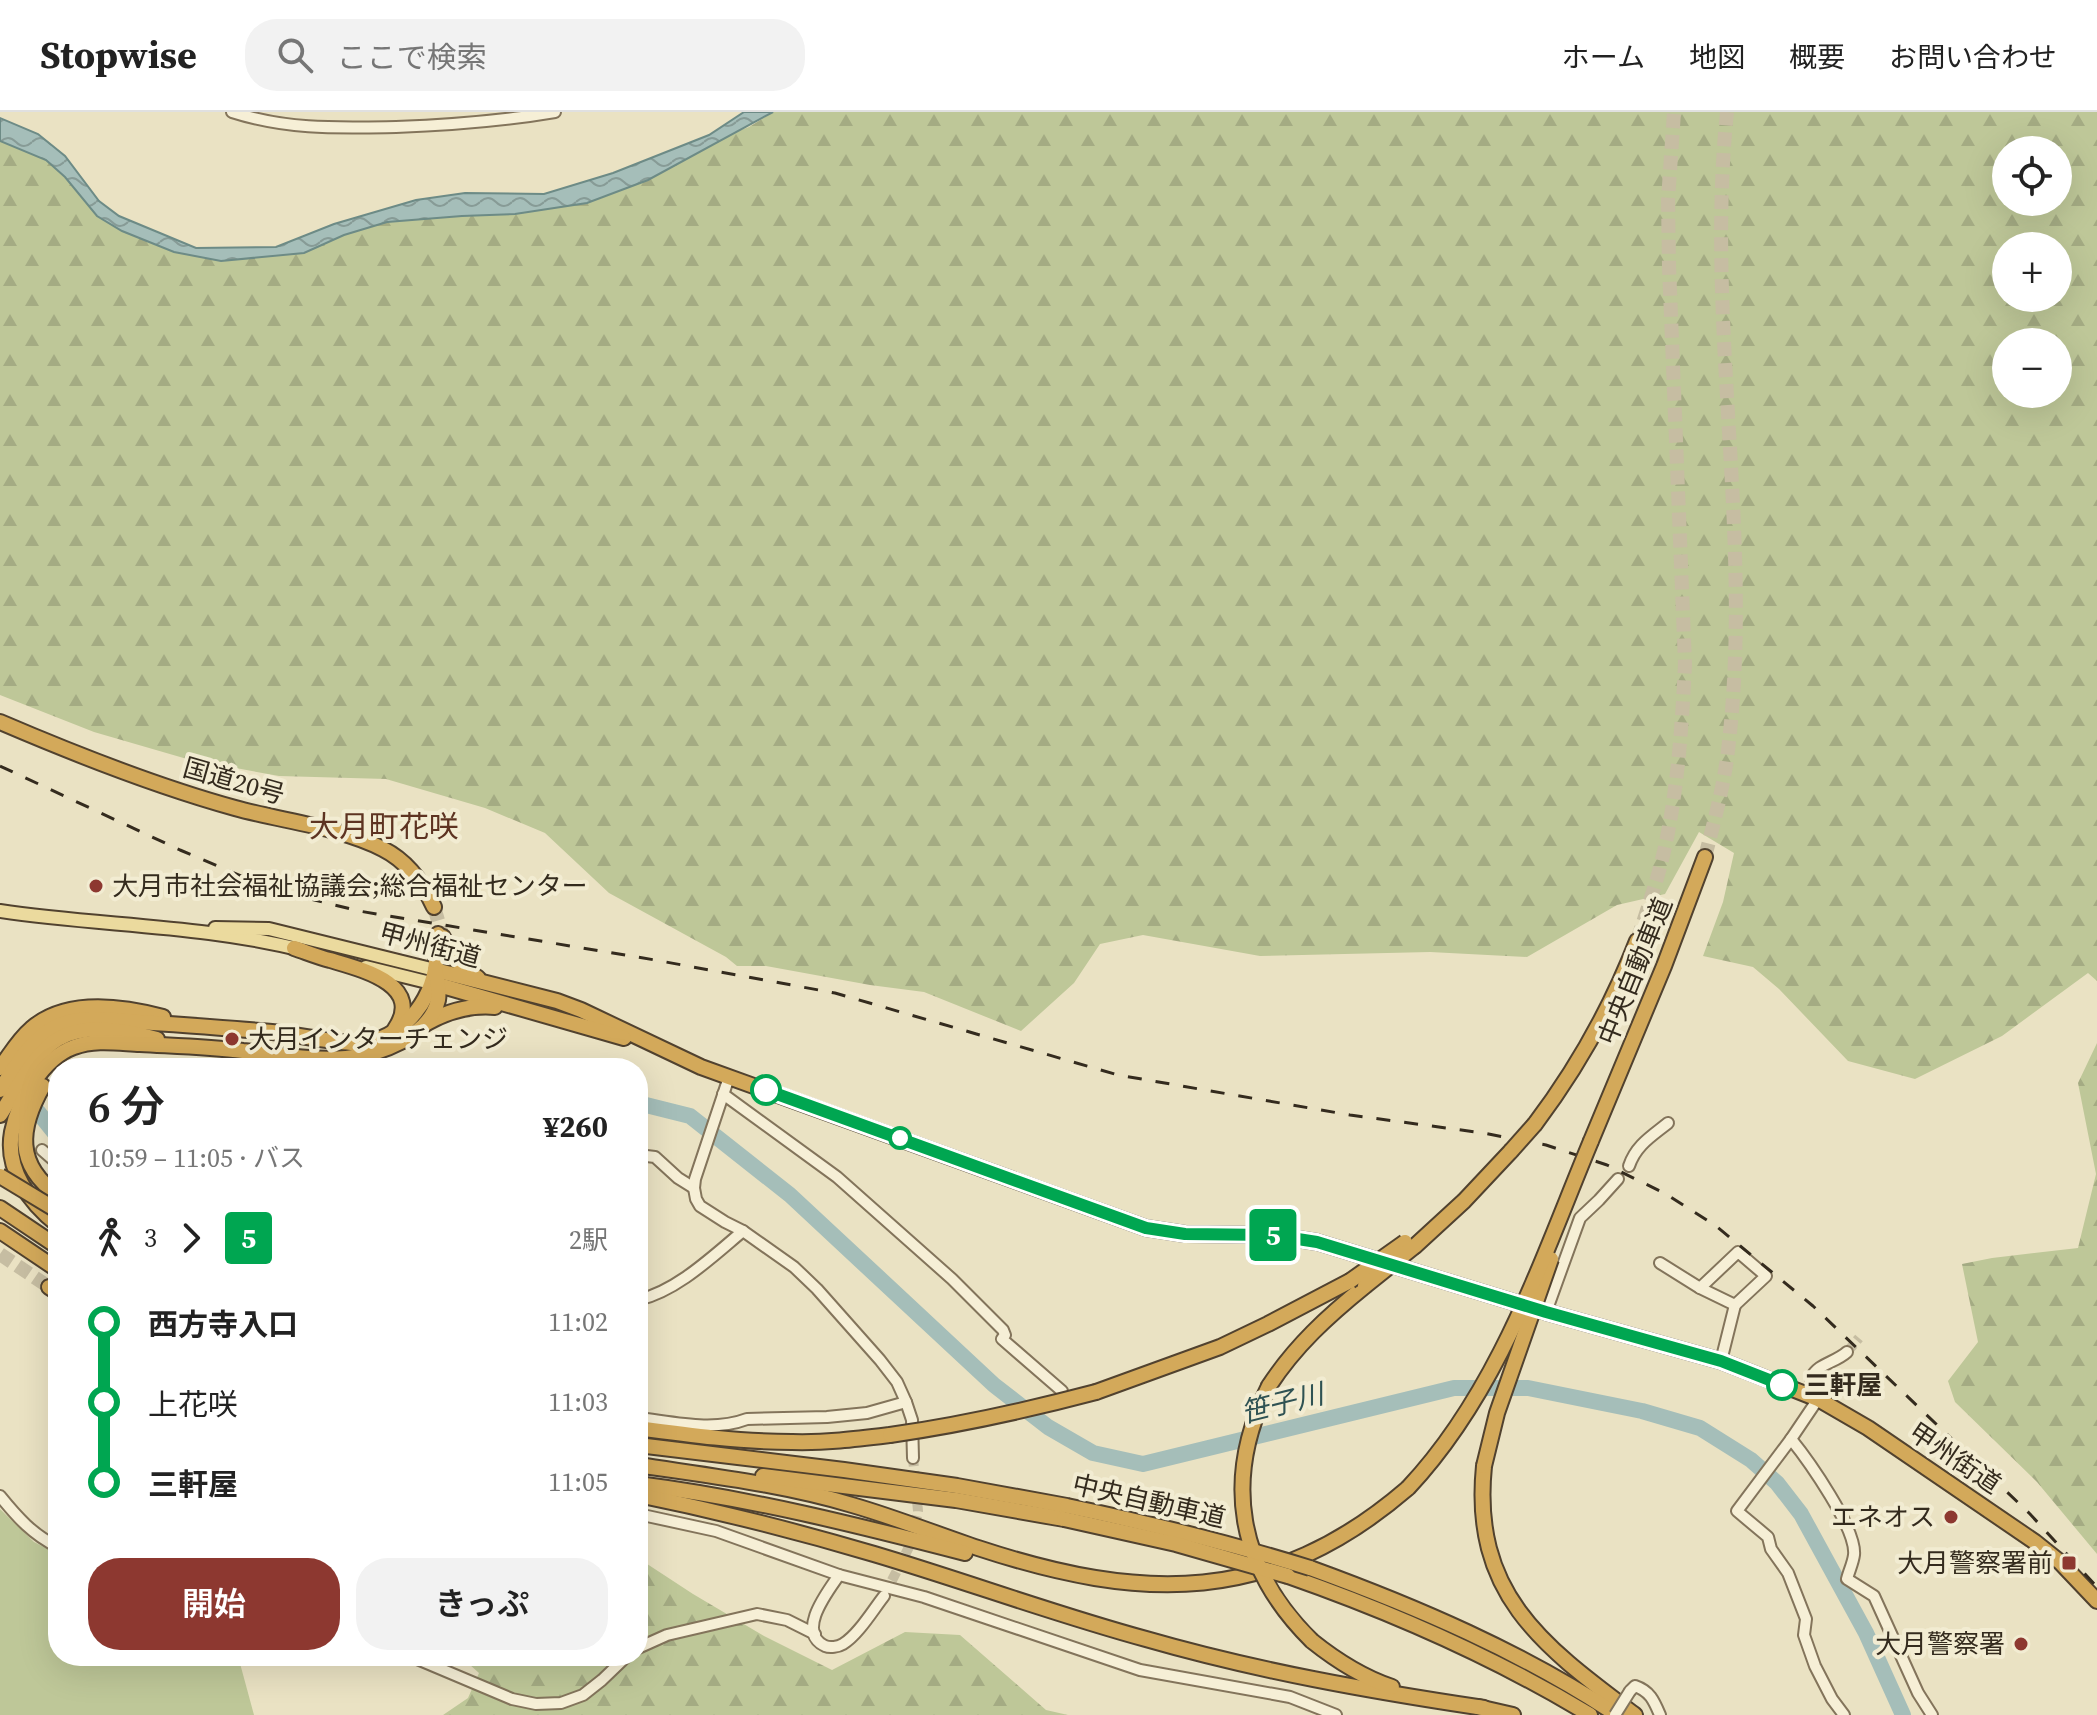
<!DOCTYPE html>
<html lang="ja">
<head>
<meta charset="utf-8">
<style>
  :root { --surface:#fff; --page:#f2f2f2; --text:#222; --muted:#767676; --line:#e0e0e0; --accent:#8d3830 }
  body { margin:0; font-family:"Source Serif 4","Noto Sans JP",serif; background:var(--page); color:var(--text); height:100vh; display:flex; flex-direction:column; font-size:30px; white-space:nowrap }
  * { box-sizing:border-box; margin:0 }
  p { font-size:26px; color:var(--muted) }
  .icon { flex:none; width:44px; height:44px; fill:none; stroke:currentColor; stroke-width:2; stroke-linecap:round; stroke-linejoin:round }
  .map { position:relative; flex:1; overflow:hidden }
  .panel { position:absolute; left:48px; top:946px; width:600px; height:608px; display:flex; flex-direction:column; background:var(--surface); border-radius:32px; box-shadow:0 8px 32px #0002 }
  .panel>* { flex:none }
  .badge { padding:0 16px; border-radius:6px; font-size:28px; line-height:52px }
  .fabs { position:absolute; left:1992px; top:24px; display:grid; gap:16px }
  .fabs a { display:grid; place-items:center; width:80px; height:80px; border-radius:50%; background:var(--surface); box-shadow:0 8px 32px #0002; font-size:40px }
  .map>.badge { position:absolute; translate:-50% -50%; box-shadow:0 0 0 4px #fff }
  .legs { display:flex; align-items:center; gap:12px; height:88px; padding:0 40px; font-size:26px }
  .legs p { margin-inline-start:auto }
  .head { display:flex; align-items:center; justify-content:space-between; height:136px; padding:0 40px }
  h1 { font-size:44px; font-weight:600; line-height:60px }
  .primary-button { display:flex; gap:16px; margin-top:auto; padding:16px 40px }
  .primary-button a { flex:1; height:92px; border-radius:32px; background:var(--accent); color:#fff; font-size:32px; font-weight:600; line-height:92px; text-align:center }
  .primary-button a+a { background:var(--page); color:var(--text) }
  ul { padding:0 40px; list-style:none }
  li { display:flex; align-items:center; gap:28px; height:80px; font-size:30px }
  li i { display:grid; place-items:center; width:12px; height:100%; margin:0 10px; background:currentColor }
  li i::after { content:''; width:20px; height:20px; margin:-10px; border:6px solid; border-radius:50%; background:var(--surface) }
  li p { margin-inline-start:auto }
  li:first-child i { background:linear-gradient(#0000 50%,currentColor 0) }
  li:last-child i { background:linear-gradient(currentColor 50%,#0000 0) }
  header { display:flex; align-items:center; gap:48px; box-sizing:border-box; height:112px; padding:0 40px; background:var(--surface); border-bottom:2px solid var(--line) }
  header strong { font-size:38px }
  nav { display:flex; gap:44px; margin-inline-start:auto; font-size:28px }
  .search { width:560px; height:72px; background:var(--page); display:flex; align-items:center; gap:20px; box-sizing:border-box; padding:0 28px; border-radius:32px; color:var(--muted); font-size:30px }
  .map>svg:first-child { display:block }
  .green { fill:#bec798 }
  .forest { fill:url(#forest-firs); fill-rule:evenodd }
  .water { fill:url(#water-waves); stroke:#6d8b86; stroke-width:2 }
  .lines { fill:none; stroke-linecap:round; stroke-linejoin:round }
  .river { stroke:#a5beb9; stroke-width:16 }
  .minor-tunnel { stroke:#c6bda2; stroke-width:10; stroke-dasharray:10 5; stroke-linecap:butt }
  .highway-tunnel { stroke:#c6bda2; stroke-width:14; stroke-dasharray:14 7; stroke-linecap:butt }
  .minor-casing { stroke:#83745b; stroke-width:14 }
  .major-casing { stroke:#51422f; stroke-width:16 }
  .highway-casing { stroke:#51422f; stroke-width:18 }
  .minor { stroke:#f6efd6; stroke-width:10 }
  .major { stroke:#ebda9e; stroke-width:12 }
  .highway { stroke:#d3a95a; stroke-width:14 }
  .rail { stroke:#342b1e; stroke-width:3; stroke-dasharray:14 14; stroke-linecap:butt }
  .minor-bridge-casing { stroke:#83745b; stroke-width:14; stroke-linecap:butt }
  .highway-bridge-casing { stroke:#51422f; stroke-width:18; stroke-linecap:butt }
  .minor-bridge { stroke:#f6efd6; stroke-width:10 }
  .highway-bridge { stroke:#d3a95a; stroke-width:14 }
  .line-1-casing { stroke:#fff; stroke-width:18 }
  .line-1 { stroke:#00a651; stroke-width:12 }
  .poi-dot { fill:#8d3830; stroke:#f2ecd2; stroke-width:3 }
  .stop-1-dot { fill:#fff; stroke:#00a651; stroke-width:4 }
  .labels { text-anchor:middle; stroke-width:8; stroke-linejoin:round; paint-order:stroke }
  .street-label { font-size:26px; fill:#342b1e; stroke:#f2ecd2 }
  .poi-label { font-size:26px; fill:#342b1e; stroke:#f2ecd2; text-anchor:end }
  .stop-label { font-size:26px; font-weight:bold; fill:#342b1e; stroke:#f2ecd2; text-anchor:start }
  .water-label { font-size:28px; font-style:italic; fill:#2f5253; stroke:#f2ecd2 }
  .quarter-label { font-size:30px; fill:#5d3321; stroke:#f2ecd2 }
</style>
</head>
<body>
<header>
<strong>Stopwise</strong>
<div class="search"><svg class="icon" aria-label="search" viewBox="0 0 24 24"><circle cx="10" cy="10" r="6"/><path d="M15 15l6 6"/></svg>ここで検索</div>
<nav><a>ホーム</a><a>地図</a><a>概要</a><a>お問い合わせ</a></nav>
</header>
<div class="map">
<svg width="2097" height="1603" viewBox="0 0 2097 1603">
  <defs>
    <pattern id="forest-firs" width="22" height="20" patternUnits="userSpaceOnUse" patternTransform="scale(2)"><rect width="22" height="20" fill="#bec798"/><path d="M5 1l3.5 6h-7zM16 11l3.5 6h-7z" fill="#a4ab83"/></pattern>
    <pattern id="water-waves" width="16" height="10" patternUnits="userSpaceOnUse" patternTransform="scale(2)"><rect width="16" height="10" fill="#a5beb9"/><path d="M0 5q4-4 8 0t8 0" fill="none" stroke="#879b96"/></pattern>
  </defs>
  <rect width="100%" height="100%" fill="#eae2c3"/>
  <path class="green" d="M0 1397 34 1430 58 1442V1544H238L254 1603H0Z"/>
  <g class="forest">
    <path d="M773 0H2097V869L2088 861 2002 924 1915 967 1848 949 1779 877 1753 855 1703 844 1723 790 1734 741 1699 720 1665 782 1617 793 1527 845 1430 840 1260 844 1143 823 1100 832 1074 871 1021 919 924 880 870 873 766 854H737L726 845 609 781 545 721 485 696 386 667 279 664 187 647 94 620 0 583V29L46 48 65 65 97 104 174 140 304 141 344 123 387 110 462 104 515 102 749 15ZM2006 38H2058V90H2006ZM2006 134H2058V186H2006ZM2006 230H2058V282H2006Z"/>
    <path d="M2097 931V1442L2037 1370 1955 1290 1948 1269 1978 1230 1962 1152 1992 1146 2078 1136 2096 1062 2078 971Z"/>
    <path d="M638 1446 693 1482 764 1524 832 1558 905 1520 960 1523 1046 1598 1068 1603H443L468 1586 479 1561 460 1544H638Z"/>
  </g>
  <path class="water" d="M744 0H773L648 68 587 91 515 102 462 104 387 110 344 123 304 141 221 149 174 140 122 119 97 104 65 65 46 48 0 29V6L38 22 65 44 99 89 119 104 196 136 276 135 334 112 416 88 465 81 544 82 613 61 709 23Z"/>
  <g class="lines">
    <g class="river">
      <path d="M24 988 38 1000 58 1025"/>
      <path d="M638 991 690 1004 790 1083 994 1273 1048 1315 1093 1341 1143 1352 1454 1276H1528L1642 1299 1700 1316 1751 1348 1777 1371 1801 1402 1866 1521 1903 1603"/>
    </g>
    <g class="minor-tunnel">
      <path d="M1847 1240 1859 1226"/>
      <path d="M885 1482 911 1431 918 1399 913 1346"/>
    </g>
    <g class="highway-tunnel">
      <path d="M1705 745C1714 710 1724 674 1728 638 1754 426 1705 212 1727 0"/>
      <path d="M434 795 443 825"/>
      <path d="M1637 829C1647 798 1658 767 1665 735 1678 675 1682 613 1685 552L1669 154 1668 88 1674 0"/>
      <path d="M0 1142 49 1175"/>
    </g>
    <defs>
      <g id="minor">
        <path d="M232 0C288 18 337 16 396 15 449 13 502 9 555 0"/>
        <path d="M729 965 695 1067 694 1076 696 1087 700 1094 725 1110 743 1119 794 1155 817 1177 880 1248 897 1270 906 1290 912 1308 913 1346"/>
        <path d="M723 982 837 1065 952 1167 1003 1218 1005 1223 1002 1227 1062 1279"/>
        <path d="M42 1038 58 1052"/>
        <path d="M638 1043 655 1045 678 1066 694 1076"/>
        <path d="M1629 1054C1636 1033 1652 1024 1668 1011"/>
        <path d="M1660 1151 1700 1176 1735 1193 1721 1249"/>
        <path d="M1700 1176 1738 1140 1766 1164 1735 1193"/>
        <path d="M638 1188C677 1179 713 1144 743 1119"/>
        <path d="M1546 1200 1580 1106 1599 1088 1618 1067"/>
        <path d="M638 1306C673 1310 713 1320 747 1307L827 1305 867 1301 906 1290"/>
        <path d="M1791 1327C1808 1348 1857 1417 1854 1443 1853 1451 1849 1459 1847 1467L1874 1484 1918 1581 1932 1603"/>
        <path d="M0 1384C17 1405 33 1423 58 1435"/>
        <path d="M638 1402 716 1419 839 1463"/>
        <path d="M884 1484C873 1498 858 1523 843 1532 838 1535 830 1536 825 1534 795 1520 829 1478 839 1463L924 1485 1140 1558 1290 1585 1336 1603"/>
        <path d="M638 1536 667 1523 757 1502 787 1508 815 1522"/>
        <path d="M410 1544 512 1587 536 1592 561 1591 583 1583 602 1568 627 1544"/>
        <path d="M1630 1579 1635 1574C1650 1579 1654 1589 1660 1603"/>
        <path d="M1844 1603 1832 1587 1815 1554 1804 1523 1806 1507 1788 1461 1771 1437 1768 1425 1737 1399 1791 1327 1818 1287 1811 1266C1818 1251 1835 1251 1847 1240"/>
      </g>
      <g id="major">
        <path d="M0 799C100 814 203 813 302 838"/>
        <path d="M215 816 269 817 435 858"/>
        <path d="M366 855 431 871"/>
      </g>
      <g id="highway">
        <path d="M0 610C77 643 155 674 235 696 281 709 341 715 383 737 407 749 423 771 434 795"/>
        <path d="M443 825C449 844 461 855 478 866"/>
        <path d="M294 836C306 840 318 845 330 848 360 857 425 872 395 917"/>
        <path d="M435 858 557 889 581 898 701 955 1146 1116 1185 1122 1272 1123 1317 1130 1546 1200 1721 1249 1818 1287 1868 1316 2035 1430 2060 1450 2097 1489"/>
        <path d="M432 871 624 926"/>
        <path d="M427 911C448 899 471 893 495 895"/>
        <path d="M0 956C10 943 18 928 31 917 66 886 122 894 163 905"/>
        <path d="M43 974C19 1016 15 1053 58 1083"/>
        <path d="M0 978C15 955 30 928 55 915 81 902 112 908 139 910 184 913 228 916 272 920 299 923 325 929 351 931 394 933 427 898 435 858 437 846 437 834 438 822"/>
        <path d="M0 1003C15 980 34 941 58 927 87 910 126 919 157 927"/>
        <path d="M1535 1012C1578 955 1611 896 1637 829"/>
        <path d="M1591 1029 1664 854 1705 745"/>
        <path d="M0 1096 58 1135"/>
        <path d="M58 1113C30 1091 5 1058 12 1020 18 989 43 946 74 935 95 927 118 931 140 932 175 934 209 935 243 939 277 942 312 949 346 946 378 943 430 925 438 888 440 878 437 868 435 858"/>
        <path d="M0 1119 58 1158"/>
        <path d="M1415 1134 1464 1089 1511 1039"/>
        <path d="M49 1175 58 1181"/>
        <path d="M1269 1274C1295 1234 1328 1204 1365 1174"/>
        <path d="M1096 1280 1220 1235 1268 1212 1350 1169"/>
        <path d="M638 1316C689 1323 741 1330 792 1330 825 1331 857 1327 890 1323"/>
        <path d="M638 1333 844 1358 957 1374 1067 1394"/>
        <path d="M638 1353C710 1364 782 1372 852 1393 894 1405 936 1422 978 1436 1142 1490 1271 1494 1408 1376"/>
        <path d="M1484 1354C1471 1482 1543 1534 1635 1603"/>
        <path d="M763 1364 956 1388 1064 1407"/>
        <path d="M638 1372C749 1386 857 1413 965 1441"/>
        <path d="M638 1383C717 1399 796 1419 874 1442 965 1469 1054 1502 1146 1527 1257 1559 1370 1579 1484 1596"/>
        <path d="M1310 1456C1417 1495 1522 1540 1617 1603"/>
        <path d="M1288 1464C1394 1501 1494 1545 1590 1603"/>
        <path d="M1312 1529C1337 1549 1362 1565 1392 1575"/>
        <path d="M1478 1595 1513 1603"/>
      </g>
    </defs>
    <use href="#minor" class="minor-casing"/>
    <use href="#major" class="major-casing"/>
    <use href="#highway" class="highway-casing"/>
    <use href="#minor" class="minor"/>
    <use href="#major" class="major"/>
    <use href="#highway" class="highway"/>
    <path class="rail" d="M0 654 180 738 260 772 286 781 359 799 655 848 835 881 1118 963 1350 1003 1483 1021 1546 1033 1607 1053 1666 1082 1716 1114 1813 1194 2030 1402 2097 1475"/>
    <defs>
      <path id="minor-bridge" d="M1615 1603 1630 1579"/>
      <g id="highway-bridge">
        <path d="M1511 1039 1535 1012"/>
        <path d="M0 1064 58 1099"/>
        <path d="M1350 1169 1405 1130"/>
        <path d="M1365 1174 1415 1134"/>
        <path d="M1269 1274C1222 1368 1238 1456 1312 1529"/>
        <path d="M890 1323C960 1313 1028 1298 1096 1280"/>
        <path d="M1484 1354 1497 1301 1551 1147"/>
        <path d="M1408 1376C1499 1279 1541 1149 1591 1029"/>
        <path d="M1067 1394C1149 1411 1230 1431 1310 1456"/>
        <path d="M1064 1407 1176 1432 1288 1464"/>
      </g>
    </defs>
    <use href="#minor-bridge" class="minor-bridge-casing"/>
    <use href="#highway-bridge" class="highway-bridge-casing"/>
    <use href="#minor-bridge" class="minor-bridge"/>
    <use href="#highway-bridge" class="highway-bridge"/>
  </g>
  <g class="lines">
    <defs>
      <path id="line-1" d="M766 978 1146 1116 1185 1122 1272 1123 1317 1130 1546 1200 1721 1249 1782 1273"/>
    </defs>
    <use href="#line-1" class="line-1-casing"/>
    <use href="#line-1" class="line-1"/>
  </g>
  <g class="poi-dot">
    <circle cx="96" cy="774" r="8"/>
    <circle cx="232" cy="927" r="8"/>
    <circle cx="1951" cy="1405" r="8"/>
    <rect x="2061" y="1443" width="16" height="16" rx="4"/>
    <circle cx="2021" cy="1532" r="8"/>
  </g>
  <g class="stop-1-dot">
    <circle cx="766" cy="978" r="14"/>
    <circle cx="900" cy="1026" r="10"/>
    <circle cx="1782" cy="1273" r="14"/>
  </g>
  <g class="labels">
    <g class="street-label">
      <text transform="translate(234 669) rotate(16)" y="9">国道20号</text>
      <text transform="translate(430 833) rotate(15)" y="9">甲州街道</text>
      <text transform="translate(1635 859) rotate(-68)" y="9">中央自動車道</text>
      <text transform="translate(1955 1346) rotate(34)" y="9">甲州街道</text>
      <text transform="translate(1149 1389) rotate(13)" y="9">中央自動車道</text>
    </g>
    <g class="poi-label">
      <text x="112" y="783" text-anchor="start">大月市社会福祉協議会;総合福祉センター</text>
      <text x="248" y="936" text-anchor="start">大月インターチェンジ</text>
      <text x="1935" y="1414">エネオス</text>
      <text x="2053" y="1460">大月警察署前</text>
      <text x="2005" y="1541">大月警察署</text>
    </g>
    <g class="stop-label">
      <text x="1804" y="1282">三軒屋</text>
    </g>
    <g class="water-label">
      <text transform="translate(1282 1291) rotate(-14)" y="10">笹子川</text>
    </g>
    <g class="quarter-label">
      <text x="384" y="725">大月町花咲</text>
    </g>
  </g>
</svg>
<div class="fabs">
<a><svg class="icon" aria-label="locate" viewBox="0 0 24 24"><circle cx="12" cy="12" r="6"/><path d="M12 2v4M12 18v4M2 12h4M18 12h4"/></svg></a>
<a>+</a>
<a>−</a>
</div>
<b class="badge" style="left:1273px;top:1123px;background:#00a651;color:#fff">5</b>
<section class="panel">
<div class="head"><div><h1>6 分</h1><p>10:59 – 11:05 · バス</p></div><b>¥260</b></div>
<div class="legs"><svg class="icon" aria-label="walk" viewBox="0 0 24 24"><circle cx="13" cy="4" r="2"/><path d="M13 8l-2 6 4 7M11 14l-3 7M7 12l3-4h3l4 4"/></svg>3<svg class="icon" aria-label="forward" viewBox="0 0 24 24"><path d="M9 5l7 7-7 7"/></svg><b class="badge" style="background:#00a651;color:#fff">5</b><p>2駅</p></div>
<ul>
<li><i style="color:#00a651"></i><b>西方寺入口</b><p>11:02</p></li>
<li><i style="color:#00a651"></i><span>上花咲</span><p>11:03</p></li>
<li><i style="color:#00a651"></i><b>三軒屋</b><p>11:05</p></li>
</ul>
<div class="primary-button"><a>開始</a><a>きっぷ</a></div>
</section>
</div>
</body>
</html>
